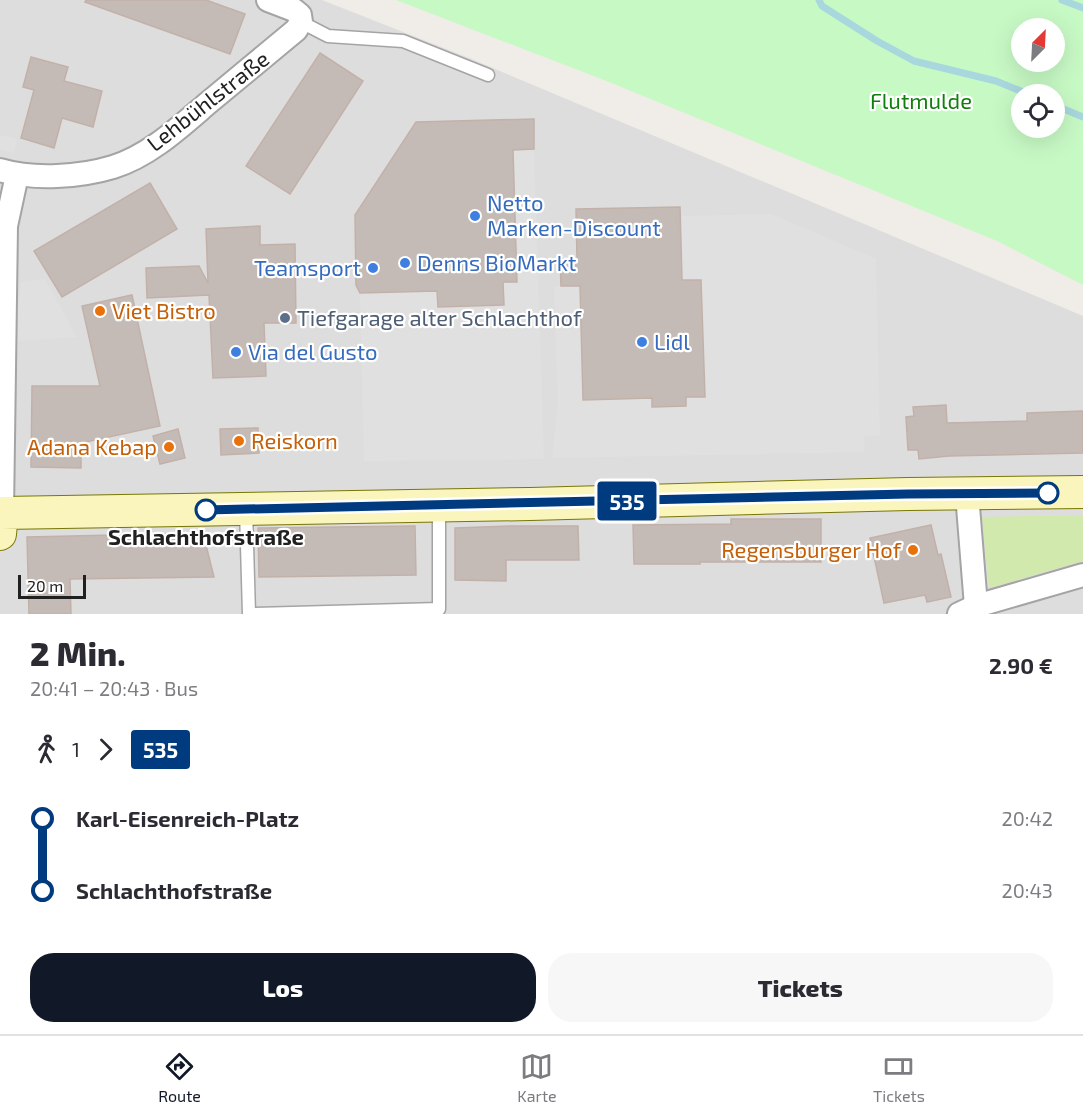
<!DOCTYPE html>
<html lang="de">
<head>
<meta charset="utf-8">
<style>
  :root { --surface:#fff; --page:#f7f7f7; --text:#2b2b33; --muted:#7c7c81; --line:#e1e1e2; --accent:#111827 }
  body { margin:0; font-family:"Exo 2",sans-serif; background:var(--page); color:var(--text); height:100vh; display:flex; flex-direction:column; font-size:22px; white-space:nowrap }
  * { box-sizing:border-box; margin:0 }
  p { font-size:20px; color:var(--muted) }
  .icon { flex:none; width:33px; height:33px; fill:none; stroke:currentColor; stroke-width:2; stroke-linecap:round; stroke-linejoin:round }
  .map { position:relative; height:614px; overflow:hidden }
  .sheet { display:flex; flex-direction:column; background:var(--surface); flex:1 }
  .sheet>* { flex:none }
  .badge { padding:0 12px; border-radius:4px; font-size:21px; line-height:39px }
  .needle { width:39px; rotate:24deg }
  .buttons { position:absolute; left:1011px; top:18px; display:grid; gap:12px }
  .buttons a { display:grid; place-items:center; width:54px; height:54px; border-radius:50%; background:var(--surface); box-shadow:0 6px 24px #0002; font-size:30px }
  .scale { position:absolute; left:18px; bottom:15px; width:68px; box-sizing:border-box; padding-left:6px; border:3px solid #202020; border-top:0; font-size:16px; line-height:21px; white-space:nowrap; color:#202020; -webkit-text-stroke:4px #fff; paint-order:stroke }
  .map>.badge { position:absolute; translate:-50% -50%; box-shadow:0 0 0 3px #fff }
  .legs { display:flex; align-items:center; gap:9px; height:66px; padding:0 30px; font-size:20px }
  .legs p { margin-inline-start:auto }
  .headline { display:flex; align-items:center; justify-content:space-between; height:102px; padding:0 30px }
  h1 { font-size:33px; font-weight:800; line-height:45px }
  .cta { display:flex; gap:12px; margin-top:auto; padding:12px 30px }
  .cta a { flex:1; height:69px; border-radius:24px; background:var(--accent); color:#fff; font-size:24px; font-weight:800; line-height:69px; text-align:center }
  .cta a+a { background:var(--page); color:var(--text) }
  ul { padding:0 30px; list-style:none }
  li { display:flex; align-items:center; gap:21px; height:72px; font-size:22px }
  li i { display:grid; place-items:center; width:9px; height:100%; margin:0 8px; background:currentColor }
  li i::after { content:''; width:15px; height:15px; margin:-8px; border:4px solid; border-radius:50%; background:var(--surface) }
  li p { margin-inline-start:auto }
  li:first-child i { background:linear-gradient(#0000 50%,currentColor 0) }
  li:last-child i { background:linear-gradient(currentColor 50%,#0000 0) }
  .dock { display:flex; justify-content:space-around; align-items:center; height:84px; border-top:2px solid var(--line); background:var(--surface); font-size:16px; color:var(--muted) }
  .dock a { display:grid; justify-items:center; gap:3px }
  .dock .on { color:var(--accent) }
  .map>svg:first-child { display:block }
  .residential { fill:#dedddd }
  .grass { fill:#d2e9ae }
  .park { fill:#c7f9c5; fill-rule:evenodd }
  .parking { fill:#e0e0e0 }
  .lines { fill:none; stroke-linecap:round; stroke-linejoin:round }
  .stream { stroke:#a8d7dd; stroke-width:7 }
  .building { fill:#c5bbb6; stroke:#c2b1a9; stroke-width:1.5 }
  .service-casing { stroke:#a4a4a4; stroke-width:15 }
  .minor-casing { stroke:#a4a4a4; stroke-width:26 }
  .secondary-casing { stroke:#787707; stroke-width:34 }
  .service { stroke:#fff; stroke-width:12 }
  .minor { stroke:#fff; stroke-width:22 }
  .secondary { stroke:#f9f5bc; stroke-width:32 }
  .line-1-casing { stroke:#fff; stroke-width:14 }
  .line-1 { stroke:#003b80; stroke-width:9 }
  .shop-dot { fill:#3f7fe0; stroke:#fff; stroke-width:2 }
  .food-dot { fill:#e8710a; stroke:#fff; stroke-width:2 }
  .service-dot { fill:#5c6f8a; stroke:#fff; stroke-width:2 }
  .stop-1-dot { fill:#fff; stroke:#003b80; stroke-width:3 }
  .labels { text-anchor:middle; stroke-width:4.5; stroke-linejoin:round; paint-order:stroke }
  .street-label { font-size:22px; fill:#202020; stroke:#fff }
  .park-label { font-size:22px; fill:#117f0d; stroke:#fff }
  .shop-label { font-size:22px; fill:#366cbe; stroke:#fff; text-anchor:start }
  .food-label { font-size:22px; fill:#c56008; stroke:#fff; text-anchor:start }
  .service-label { font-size:22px; fill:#4e5e75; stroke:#fff; text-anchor:start }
  .stop-label { font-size:22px; font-weight:bold; fill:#202020; stroke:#fff }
</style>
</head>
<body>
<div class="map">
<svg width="1083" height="614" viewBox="0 0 1083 614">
  <rect width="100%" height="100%" fill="#f0ece7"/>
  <path class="residential" d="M0 0H322L469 58 1083 316V614H0Z"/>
  <path class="grass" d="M1083 515V561L989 588 982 517Z"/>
  <path class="park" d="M396 0H1083V285L997 241 609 82ZM1022 28H1054V62H1022ZM1022 94H1054V128H1022Z"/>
  <g class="parking">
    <path d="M0 135 17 139 14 153 0 150Z"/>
    <path d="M534 149 544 459 364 461 360 293 437 291 438 307 504 305 503 282 517 281 513 150Z"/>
    <path d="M771 214 876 259 880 435 864 436 865 452 552 458 558 406 554 286H580L583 400 652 398V406L686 397H705L701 280H682L680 216Z"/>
    <path d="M45 279 77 337 18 341V309L21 282Z"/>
  </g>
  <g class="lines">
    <g class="stream">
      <path d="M819 0 822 6 877 41 914 61 996 81 1028 94"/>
      <path d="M1062 0 1083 8"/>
      <path d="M1054 105 1083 117"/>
    </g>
  </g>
  <g class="building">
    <path d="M86 0H206L245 14 230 54 85 2Z"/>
    <path d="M320 53 363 81 290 194 246 166Z"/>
    <path d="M31 57 68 67 64 81 102 91 93 127 62 118 54 148 21 138 34 90 23 87Z"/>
    <path d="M534 119V149L513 150 517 282H503L504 305 438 307 437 291 360 293 356 285 355 215 416 122Z"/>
    <path d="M150 183 177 229 62 297 34 251Z"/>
    <path d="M680 207 682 280H701L705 397H686V406L652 407V398L583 400 580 286H561L560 259H577L576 209Z"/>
    <path d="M260 226V245L295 244 296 323H264L266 376 213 378 209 295 147 298 146 268 199 266 208 283 206 229Z"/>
    <path d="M132 295 160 426 81 443V468L31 467 32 386H100L82 306Z"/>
    <path d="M946 405 947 423 1027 421V413L1083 411V453L949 456 919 459 918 450H908L906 417 914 416 913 407Z"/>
    <path d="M258 428 259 453 221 455 220 429Z"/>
    <path d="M178 429 185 458 160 464 153 436Z"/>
    <path d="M731 519H821V562H700V564H634L633 525 731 524Z"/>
    <path d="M931 525 938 555 941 554 951 597 927 602 925 595 884 603 870 538Z"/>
    <path d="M415 526 416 575 259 577 258 528Z"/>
    <path d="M511 526H578L579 560H506V581L455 580V528Z"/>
    <path d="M203 533 214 577 70 579 71 614H29L27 537Z"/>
  </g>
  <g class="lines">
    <defs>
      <g id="service">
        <path d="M301 22 328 36 403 41 488 75"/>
        <path d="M246 510 249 614"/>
        <path d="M255 614 439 609V507"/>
      </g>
      <g id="minor">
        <path d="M0 170C34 180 80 177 113 167 149 156 180 127 208 103 237 79 267 54 296 30L301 22 300 15 294 10 268 0"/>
        <path d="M967 494 976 606"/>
        <path d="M2 513 6 226 17 175"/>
        <path d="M959 614 976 606 1083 575"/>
      </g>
      <path id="secondary" d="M0 534 2 513 530 504 908 494 1083 492"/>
    </defs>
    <use href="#service" class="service-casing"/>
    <use href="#minor" class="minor-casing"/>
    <use href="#secondary" class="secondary-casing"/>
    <use href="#service" class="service"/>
    <use href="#minor" class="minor"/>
    <use href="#secondary" class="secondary"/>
  </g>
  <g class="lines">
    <defs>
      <path id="line-1" d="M206 510 908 494 1048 493"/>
    </defs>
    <use href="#line-1" class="line-1-casing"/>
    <use href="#line-1" class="line-1"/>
  </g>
  <g class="shop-dot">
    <circle cx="475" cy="216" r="6"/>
    <circle cx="405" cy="263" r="6"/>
    <circle cx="373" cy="268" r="6"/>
    <circle cx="642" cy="342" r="6"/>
    <circle cx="236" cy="352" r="6"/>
  </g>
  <g class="food-dot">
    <circle cx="100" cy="311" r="6"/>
    <circle cx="239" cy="441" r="6"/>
    <circle cx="169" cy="447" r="6"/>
    <circle cx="913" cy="550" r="6"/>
  </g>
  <circle class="service-dot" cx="285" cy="318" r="6"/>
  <g class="stop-1-dot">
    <circle cx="1048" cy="493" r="10"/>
    <circle cx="206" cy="510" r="10"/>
  </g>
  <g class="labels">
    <g class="street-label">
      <text transform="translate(208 101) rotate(-38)" y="8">Lehbühlstraße</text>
    </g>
    <g class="park-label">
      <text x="921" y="109">Flutmulde</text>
    </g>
    <g class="shop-label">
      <text x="487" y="211">Netto<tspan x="487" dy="25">Marken-Discount</tspan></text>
      <text x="417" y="271">Denns BioMarkt</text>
      <text x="361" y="276" text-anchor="end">Teamsport</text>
      <text x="654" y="350">Lidl</text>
      <text x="248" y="360">Via del Gusto</text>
    </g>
    <g class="food-label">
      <text x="112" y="319">Viet Bistro</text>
      <text x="251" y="449">Reiskorn</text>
      <text x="157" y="455" text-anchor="end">Adana Kebap</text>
      <text x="901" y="558" text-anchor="end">Regensburger Hof</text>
    </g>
    <g class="service-label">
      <text x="297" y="326">Tiefgarage alter Schlachthof</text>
    </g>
    <g class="stop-label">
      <text x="206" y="545">Schlachthofstraße</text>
    </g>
  </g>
</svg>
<div class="buttons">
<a><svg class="needle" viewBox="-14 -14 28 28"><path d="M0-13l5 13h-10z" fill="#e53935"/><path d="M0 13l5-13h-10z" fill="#7c7c81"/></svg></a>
<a><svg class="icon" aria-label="locate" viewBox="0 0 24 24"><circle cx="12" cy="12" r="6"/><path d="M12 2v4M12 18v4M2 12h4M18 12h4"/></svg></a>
</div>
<div class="scale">20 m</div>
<b class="badge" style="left:627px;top:501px;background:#003b80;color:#fff">535</b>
</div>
<section class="sheet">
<div class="headline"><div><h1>2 Min.</h1><p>20:41 – 20:43 · Bus</p></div><b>2.90 €</b></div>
<div class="legs"><svg class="icon" aria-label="walk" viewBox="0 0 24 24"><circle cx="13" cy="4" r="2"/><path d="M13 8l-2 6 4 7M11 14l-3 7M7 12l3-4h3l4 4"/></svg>1<svg class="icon" aria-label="forward" viewBox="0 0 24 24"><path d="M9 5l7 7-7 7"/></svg><b class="badge" style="background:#003b80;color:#fff">535</b></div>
<ul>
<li><i style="color:#003b80"></i><b>Karl-Eisenreich-Platz</b><p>20:42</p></li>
<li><i style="color:#003b80"></i><b>Schlachthofstraße</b><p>20:43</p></li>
</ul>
<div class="cta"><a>Los</a><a>Tickets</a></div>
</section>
<nav class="dock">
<a class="on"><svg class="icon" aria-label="directions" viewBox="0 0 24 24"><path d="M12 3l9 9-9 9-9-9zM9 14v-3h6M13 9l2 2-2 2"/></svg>Route</a>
<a><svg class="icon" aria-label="map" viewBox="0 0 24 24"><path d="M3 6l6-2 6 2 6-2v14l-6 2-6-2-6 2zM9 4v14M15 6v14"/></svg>Karte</a>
<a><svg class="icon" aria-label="tickets" viewBox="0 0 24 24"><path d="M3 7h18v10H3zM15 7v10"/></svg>Tickets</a>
</nav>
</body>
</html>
